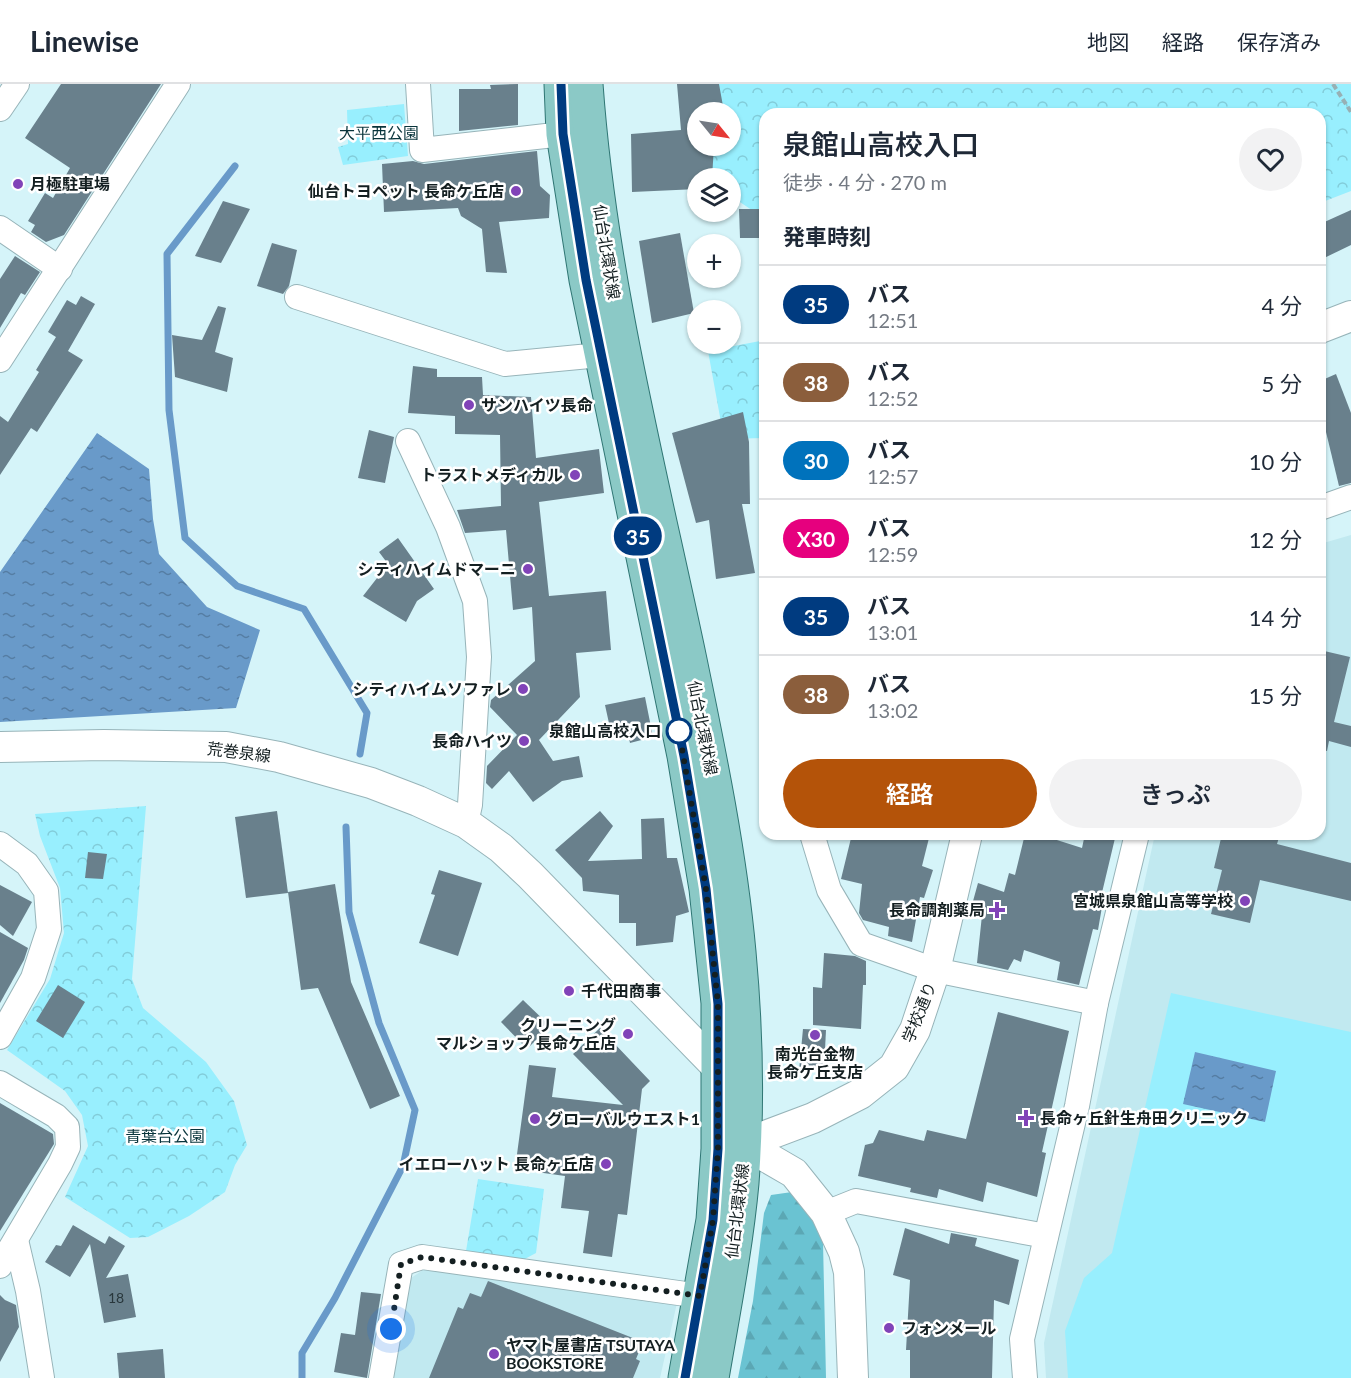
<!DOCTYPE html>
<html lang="ja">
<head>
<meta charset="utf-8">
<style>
  :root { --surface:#fff; --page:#f2f2f3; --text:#1f2937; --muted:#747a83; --line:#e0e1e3; --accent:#b45309 }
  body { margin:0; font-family:Lato,"Noto Sans JP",sans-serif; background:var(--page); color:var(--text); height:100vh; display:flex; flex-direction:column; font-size:22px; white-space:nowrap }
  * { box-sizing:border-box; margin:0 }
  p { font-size:20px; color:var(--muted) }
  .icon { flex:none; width:33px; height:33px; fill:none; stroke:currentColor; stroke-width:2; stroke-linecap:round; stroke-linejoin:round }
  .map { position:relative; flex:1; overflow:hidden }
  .drawer { position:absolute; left:759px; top:24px; width:567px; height:732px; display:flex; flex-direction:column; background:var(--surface); border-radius:18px; box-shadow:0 2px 4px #0004 }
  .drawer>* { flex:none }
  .badge { padding:0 12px; border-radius:20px; font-size:21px; line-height:39px }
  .needle { width:39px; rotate:120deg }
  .buttons { position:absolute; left:687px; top:18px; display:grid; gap:12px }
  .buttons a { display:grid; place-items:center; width:54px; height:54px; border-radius:50%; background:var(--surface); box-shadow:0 2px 4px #0004; font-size:30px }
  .you { position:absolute; width:30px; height:30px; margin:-15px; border:4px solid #fff; border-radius:50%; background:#1a73e8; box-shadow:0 0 0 9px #1a73e833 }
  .map>.badge { position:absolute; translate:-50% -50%; box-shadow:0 0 0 3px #fff }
  h2 { padding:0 24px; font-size:22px; line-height:54px }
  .round { display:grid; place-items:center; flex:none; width:63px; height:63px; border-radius:32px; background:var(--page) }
  .overview { display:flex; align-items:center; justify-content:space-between; height:102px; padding:0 24px }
  h1 { font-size:28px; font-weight:600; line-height:45px }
  .action { display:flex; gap:12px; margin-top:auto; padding:12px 24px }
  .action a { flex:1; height:69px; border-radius:36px; background:var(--accent); color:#fff; font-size:24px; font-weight:600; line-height:69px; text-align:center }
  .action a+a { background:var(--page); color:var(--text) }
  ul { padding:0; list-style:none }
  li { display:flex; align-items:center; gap:18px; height:78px; padding:0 24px; border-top:2px solid var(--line) }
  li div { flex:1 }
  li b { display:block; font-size:22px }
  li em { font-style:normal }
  li .badge { min-width:66px; font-weight:700; text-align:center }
  header { display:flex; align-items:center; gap:36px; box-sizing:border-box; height:84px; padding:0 30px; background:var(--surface); border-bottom:2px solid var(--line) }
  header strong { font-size:28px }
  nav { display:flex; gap:33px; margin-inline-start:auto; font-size:21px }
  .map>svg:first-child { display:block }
  .built { fill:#c1e9f0 }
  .forest { fill:url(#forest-firs) }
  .park { fill:url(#park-crowns) }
  .pitch { fill:#98effe }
  .water { fill:url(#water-ripples) }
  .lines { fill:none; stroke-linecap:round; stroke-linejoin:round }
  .stream { stroke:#699ac9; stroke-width:7 }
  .building { fill:#69808c }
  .minor-casing { stroke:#97b4b9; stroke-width:26 }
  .tertiary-casing { stroke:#97b4b9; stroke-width:32 }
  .primary-casing { stroke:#2f7674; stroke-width:35 }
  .path { stroke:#97b0b4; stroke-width:4; stroke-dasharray:6 3; stroke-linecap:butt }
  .minor { stroke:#fff; stroke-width:24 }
  .tertiary { stroke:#fff; stroke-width:30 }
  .primary { stroke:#8bc9c6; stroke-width:33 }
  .line-casing { stroke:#fff; stroke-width:14 }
  .line { stroke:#003b80; stroke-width:9 }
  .walk { stroke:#141f21; stroke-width:6; stroke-dasharray:0 10.8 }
  .poi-dot { fill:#8143b8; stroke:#fff; stroke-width:2 }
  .stop-dot { fill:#fff; stroke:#003b80; stroke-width:3 }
  .labels { text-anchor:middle; stroke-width:5; stroke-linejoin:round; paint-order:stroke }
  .number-label { font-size:14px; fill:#29373c }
  .park-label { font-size:16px; fill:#08343b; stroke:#fff }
  .poi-label { font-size:16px; font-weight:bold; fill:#141f21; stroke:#fff; text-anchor:end }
  .street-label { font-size:16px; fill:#141f21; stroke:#fff }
  .stop-label { font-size:16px; font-weight:bold; fill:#141f21; stroke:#fff; text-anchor:end }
</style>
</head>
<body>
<header>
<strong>Linewise</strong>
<nav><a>地図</a><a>経路</a><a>保存済み</a></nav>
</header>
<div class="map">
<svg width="1351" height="1294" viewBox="0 0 1351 1294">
  <defs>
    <pattern id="forest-firs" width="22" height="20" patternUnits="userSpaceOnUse" patternTransform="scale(1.5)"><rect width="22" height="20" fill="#6ac3d2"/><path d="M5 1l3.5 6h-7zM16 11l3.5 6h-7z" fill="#5ba7b4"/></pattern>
    <pattern id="park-crowns" width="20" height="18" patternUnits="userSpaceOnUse" patternTransform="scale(1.5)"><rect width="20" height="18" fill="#98effe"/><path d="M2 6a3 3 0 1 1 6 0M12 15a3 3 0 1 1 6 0" fill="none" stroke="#82ccd9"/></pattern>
    <pattern id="water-ripples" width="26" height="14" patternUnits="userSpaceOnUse" patternTransform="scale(1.5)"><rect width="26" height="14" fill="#699ac9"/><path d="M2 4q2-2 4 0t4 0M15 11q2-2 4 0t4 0" fill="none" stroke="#557da3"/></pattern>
  </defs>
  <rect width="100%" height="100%" fill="#d5f4f9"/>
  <g class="built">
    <path d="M1351 451V1294H1046L1044 1259 1155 750H1320V460Z"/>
    <path d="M426 1184 677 1219 660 1294H392L411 1194Z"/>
  </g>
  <path class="forest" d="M792 1108 812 1131 823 1158 826 1294H738L753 1217 764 1129 771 1111Z"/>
  <g class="park">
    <path d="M705 0H1351V107L1320 119V30H765V135L731 112 730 94H713L710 62H730V28H707Z"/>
    <path d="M404 20 408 72 343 81 338 63 348 60 347 26Z"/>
    <path d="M765 256V354L724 355 708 267Z"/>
    <path d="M146 722 132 895 143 924 206 978 234 1017 247 1061 235 1081 225 1108 189 1132 148 1153 130 1154 65 1113 88 1062 82 1031 65 1007 7 966 50 895 64 849 60 804 40 752 35 730Z"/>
    <path d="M478 1095 544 1105 536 1169 521 1177 466 1167Z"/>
  </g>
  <path class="pitch" d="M1171 909 1351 948V1294H1068L1065 1247 1084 1194 1112 1169Z"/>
  <g class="water">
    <path d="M97 349 149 385 153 435 159 470 207 523 260 546 236 624 0 638V488Z"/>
    <path d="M1195 968 1276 987 1265 1038 1183 1020Z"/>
  </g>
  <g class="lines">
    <g class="stream">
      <path d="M235 82 167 170 169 326 185 454 237 502 304 525 367 629 360 670"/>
      <path d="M302 1294V1269L335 1214 403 1082 415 1026 379 939 349 828 346 743"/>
    </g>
  </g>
  <g class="building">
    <path d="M61 0H161L64 151 46 158 31 148 35 141 28 137 45 109 53 114 70 84 25 54Z"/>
    <path d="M518 0V41L459 47V5H491L490 1Z"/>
    <path d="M677 0H719L723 22 698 26V62H714L712 94H698V105L632 108 631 50 681 46Z"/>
    <path d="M537 67 540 102 550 111 549 134 499 138 507 189 486 188 482 145 461 132 458 124 384 128 382 80 413 77 424 80Z"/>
    <path d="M223 117 250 125 221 179 195 172Z"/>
    <path d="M739 125H760L761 154H740Z"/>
    <path d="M1351 126V161L1320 176V140Z"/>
    <path d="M680 149 694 229 652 239 639 157Z"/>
    <path d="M272 159 297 166 289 202 283 210 257 202Z"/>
    <path d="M15 172 40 188 25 211 21 209 0 244V195Z"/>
    <path d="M81 212 95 220 68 267 83 276 37 348 31 344 0 391V332L8 338 39 288 36 286 56 253 48 248 67 216 76 221Z"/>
    <path d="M218 222 226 224 215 268 233 274 227 308 175 293 172 251 202 256Z"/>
    <path d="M413 282 437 285V293H482L483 311 531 313 536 374 599 365 604 409 539 418 549 512 606 507 611 566 576 569 580 613 539 656 553 677 579 672 583 693 562 697 533 718 509 687 492 705 486 699 487 682 517 651 490 623 491 616 535 577 532 523 513 526 506 446 465 449 457 426 501 422 500 351 455 350V332L408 329Z"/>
    <path d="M1336 290 1351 329V399L1339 402 1320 323V297Z"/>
    <path d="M743 328 749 358 750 420H742L755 489 716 495 709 436 696 439 672 349Z"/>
    <path d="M369 346 394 353 385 399 358 394Z"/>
    <path d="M398 454 434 505 417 517 406 538 363 512 388 480 379 468Z"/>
    <path d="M1320 566 1350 573 1334 638 1351 642V663L1329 657 1327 667 1320 666Z"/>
    <path d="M645 613 653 653 630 659 628 650 612 653 605 621Z"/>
    <path d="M277 727 288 809 246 814 235 733Z"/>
    <path d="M600 727 613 742 588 777 642 775 641 735 664 734 667 774H677L689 828 676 832 673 858 636 862V839H619V811L583 807 582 794 555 766Z"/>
    <path d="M852 750H930L922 782 933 786 924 814 920 813 912 858 888 852 889 843 863 836 859 829 862 800 841 795Z"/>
    <path d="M1025 750H1038L1082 764 1085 750H1116L1100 817H1103L1098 846 1093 845 1079 901 1057 896 1060 878 1024 866 1021 878 1014 875 1008 886 977 879 982 831 970 828 978 799 1004 808 1009 789 1015 791Z"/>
    <path d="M1222 750H1280L1277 760 1351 779V817L1260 796 1250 839 1211 830 1222 786 1214 784Z"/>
    <path d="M88 768 107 770 103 795 85 794Z"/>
    <path d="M439 786 482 799 458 872 419 859 435 811 431 810Z"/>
    <path d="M335 800 351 898 400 1012 370 1025 318 904 301 906 288 808Z"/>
    <path d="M0 801 32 818 13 852 0 841Z"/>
    <path d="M0 848 28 864 24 876 0 919Z"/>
    <path d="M824 869 855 872 866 877V901H863L861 945 813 941V903L822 904Z"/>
    <path d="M58 901 85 918 63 954 36 937Z"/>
    <path d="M523 916 550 942 527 965 501 938Z"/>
    <path d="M998 928 1069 947 1042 1068 1046 1069 1037 1113 987 1098 983 1118 939 1105 937 1114 910 1108 911 1104 858 1092 865 1061 873 1059 879 1046 924 1057 927 1046 966 1055Z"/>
    <path d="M602 942 614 955 612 957 650 997 642 1005 627 1131 618 1130 612 1173 583 1169 589 1127 561 1124 565 1092 515 1085 529 981 556 984 552 1013 623 1021 573 970Z"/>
    <path d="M803 945 826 946 824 985 799 987Z"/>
    <path d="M0 1019 53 1050 54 1060 0 1147Z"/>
    <path d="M73 1141 105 1160 109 1152 125 1162 106 1194 128 1190 136 1233 104 1239 90 1160 70 1193 45 1178 56 1161 61 1162Z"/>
    <path d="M905 1144 949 1160 951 1149 977 1154 975 1162 1019 1176 1009 1221 994 1216 992 1294H910V1266H906L910 1196 893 1191Z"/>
    <path d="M488 1197 643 1258 636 1275 640 1277 633 1294H429L458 1223 463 1225 470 1209 481 1213Z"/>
    <path d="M361 1208 381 1210 367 1294 334 1288 341 1249 355 1251Z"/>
    <path d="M0 1211 5 1216 16 1221 19 1243 0 1278Z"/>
    <path d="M163 1265 165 1294H119L117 1269Z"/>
  </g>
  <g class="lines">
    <defs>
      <g id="minor">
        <path d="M418 0 422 66 563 50"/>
        <path d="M0 25 17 0"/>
        <path d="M0 144 60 185"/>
        <path d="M297 213 505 280 600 271"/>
        <path d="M0 276 178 0"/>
        <path d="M408 357 448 443 475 517 479 573 470 721 466 739"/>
        <path d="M1320 424 1351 413"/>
        <path d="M812 750 829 806 861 860 935 886 1096 919"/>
        <path d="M0 760 27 780 46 807 49 845 33 894 0 953"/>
        <path d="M0 999 56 1032 67 1043 68 1063 60 1080 0 1182"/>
        <path d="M826 1129 856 1117 1046 1152"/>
        <path d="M16 1156 28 1207 42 1294"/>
        <path d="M381 1294 401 1180 422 1173 700 1212"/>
        <path d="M1025 1294 1022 1255 1077 1022 1096 919 1137 750"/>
      </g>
      <g id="tertiary">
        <path d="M1320 244 1351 232"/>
        <path d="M0 663 104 661 226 663 279 673 371 699 418 717 466 739 501 764 530 791 719 985 735 986"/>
        <path d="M744 1060 794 1089 826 1129 844 1168 849 1188 853 1294"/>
        <path d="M721 1064 744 1060 813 1034 860 1010 894 983 915 946 935 886 967 750"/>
      </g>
      <g id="primary">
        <path d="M561 0 563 50 586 196 684 672 706 805 718 919V1065L713 1136 685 1294"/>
        <path d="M586 0C600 195 650 386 690 576 710 673 730 770 739 868 746 944 748 1023 742 1099 736 1164 723 1229 712 1294"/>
      </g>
    </defs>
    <use href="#minor" class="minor-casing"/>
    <use href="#tertiary" class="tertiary-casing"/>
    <use href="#primary" class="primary-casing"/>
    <path class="path" d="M1333 0 1351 28"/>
    <use href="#minor" class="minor"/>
    <use href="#tertiary" class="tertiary"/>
    <use href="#primary" class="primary"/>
  </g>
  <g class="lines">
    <defs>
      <path id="line" d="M561 0 563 50 586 196 684 672 706 805 718 920V1065L713 1136 685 1294"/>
    </defs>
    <use href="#line" class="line-casing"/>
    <use href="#line" class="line"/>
    <path class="walk" d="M391 1245 401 1180 422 1173 700 1212 713 1136 718 1065V920L706 805 679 647"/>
  </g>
  <g class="poi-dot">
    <circle cx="18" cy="100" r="6"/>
    <circle cx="516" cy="107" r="6"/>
    <circle cx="469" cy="321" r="6"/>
    <circle cx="575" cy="391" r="6"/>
    <circle cx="528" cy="485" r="6"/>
    <circle cx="523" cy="605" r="6"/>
    <circle cx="524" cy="657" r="6"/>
    <circle cx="1245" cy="817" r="6"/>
    <path d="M994 817h6v6h6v6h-6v6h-6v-6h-6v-6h6z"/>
    <circle cx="569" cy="907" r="6"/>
    <circle cx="628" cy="950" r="6"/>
    <circle cx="815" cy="951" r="6"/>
    <path d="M1023 1025h6v6h6v6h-6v6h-6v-6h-6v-6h6z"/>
    <circle cx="535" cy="1035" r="6"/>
    <circle cx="606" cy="1080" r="6"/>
    <circle cx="889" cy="1244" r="6"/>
    <circle cx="494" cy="1270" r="6"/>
  </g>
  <circle class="stop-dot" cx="679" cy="647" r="12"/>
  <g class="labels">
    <g class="number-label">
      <text x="116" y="1219">18</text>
    </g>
    <g class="park-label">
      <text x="379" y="55">大平西公園</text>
      <text x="165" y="1058">青葉台公園</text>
    </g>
    <g class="poi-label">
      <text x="30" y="106" text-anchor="start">月極駐車場</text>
      <text x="504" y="113">仙台トヨペット 長命ケ丘店</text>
      <text x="481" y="327" text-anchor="start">サンハイツ長命</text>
      <text x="563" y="397">トラストメディカル</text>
      <text x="516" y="491">シティハイムドマーニ</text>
      <text x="511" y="611">シティハイムソファレ</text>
      <text x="512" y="663">長命ハイツ</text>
      <text x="1233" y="823">宮城県泉館山高等学校</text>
      <text x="985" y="832">長命調剤薬局</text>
      <text x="581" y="913" text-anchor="start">千代田商事</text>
      <text x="616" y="947">クリーニング<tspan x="616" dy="18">マルショップ 長命ケ丘店</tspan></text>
      <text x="815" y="976" text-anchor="middle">南光台金物<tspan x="815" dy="18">長命ケ丘支店</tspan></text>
      <text x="1040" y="1040" text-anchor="start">長命ヶ丘針生舟田クリニック</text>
      <text x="547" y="1041" text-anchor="start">グローバルウエスト1</text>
      <text x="594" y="1086">イエローハット 長命ヶ丘店</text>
      <text x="901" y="1250" text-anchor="start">フォンメール</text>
      <text x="506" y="1267" text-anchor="start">ヤマト屋書店 TSUTAYA<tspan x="506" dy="18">BOOKSTORE</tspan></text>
    </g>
    <g class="street-label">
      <text transform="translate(607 168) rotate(81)" y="6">仙台北環状線</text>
      <text transform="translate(703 644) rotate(79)" y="6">仙台北環状線</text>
      <text transform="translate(239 668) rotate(7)" y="6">荒巻泉線</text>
      <text transform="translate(919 928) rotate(-68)" y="6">学校通り</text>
      <text transform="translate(737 1127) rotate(-83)" y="6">仙台北環状線</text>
    </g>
    <g class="stop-label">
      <text x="661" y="653">泉館山高校入口</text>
    </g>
  </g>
</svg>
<div class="buttons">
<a><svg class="needle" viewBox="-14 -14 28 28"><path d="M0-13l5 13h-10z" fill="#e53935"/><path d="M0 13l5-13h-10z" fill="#747a83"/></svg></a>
<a><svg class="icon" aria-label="layers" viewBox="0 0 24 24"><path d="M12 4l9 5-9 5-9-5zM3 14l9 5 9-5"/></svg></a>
<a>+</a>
<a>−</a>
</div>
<div class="you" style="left:391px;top:1245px"></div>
<b class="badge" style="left:638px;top:452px;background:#003b80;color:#fff">35</b>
<section class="drawer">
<div class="overview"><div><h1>泉館山高校入口</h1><p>徒歩 · 4 分 · 270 m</p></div><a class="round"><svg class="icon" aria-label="heart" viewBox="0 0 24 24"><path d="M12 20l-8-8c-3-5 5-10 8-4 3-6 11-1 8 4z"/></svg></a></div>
<h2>発車時刻</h2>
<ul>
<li><span class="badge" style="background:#003b80;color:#fff">35</span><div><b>バス</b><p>12:51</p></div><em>4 分</em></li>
<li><span class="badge" style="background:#8b5e3c;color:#fff">38</span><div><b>バス</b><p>12:52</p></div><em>5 分</em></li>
<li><span class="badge" style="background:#0072bc;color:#fff">30</span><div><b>バス</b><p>12:57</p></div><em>10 分</em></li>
<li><span class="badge" style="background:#e6007e;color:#fff">X30</span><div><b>バス</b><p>12:59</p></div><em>12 分</em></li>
<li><span class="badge" style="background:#003b80;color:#fff">35</span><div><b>バス</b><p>13:01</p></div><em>14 分</em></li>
<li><span class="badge" style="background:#8b5e3c;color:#fff">38</span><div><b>バス</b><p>13:02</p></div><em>15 分</em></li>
</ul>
<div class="action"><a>経路</a><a>きっぷ</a></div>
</section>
</div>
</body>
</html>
